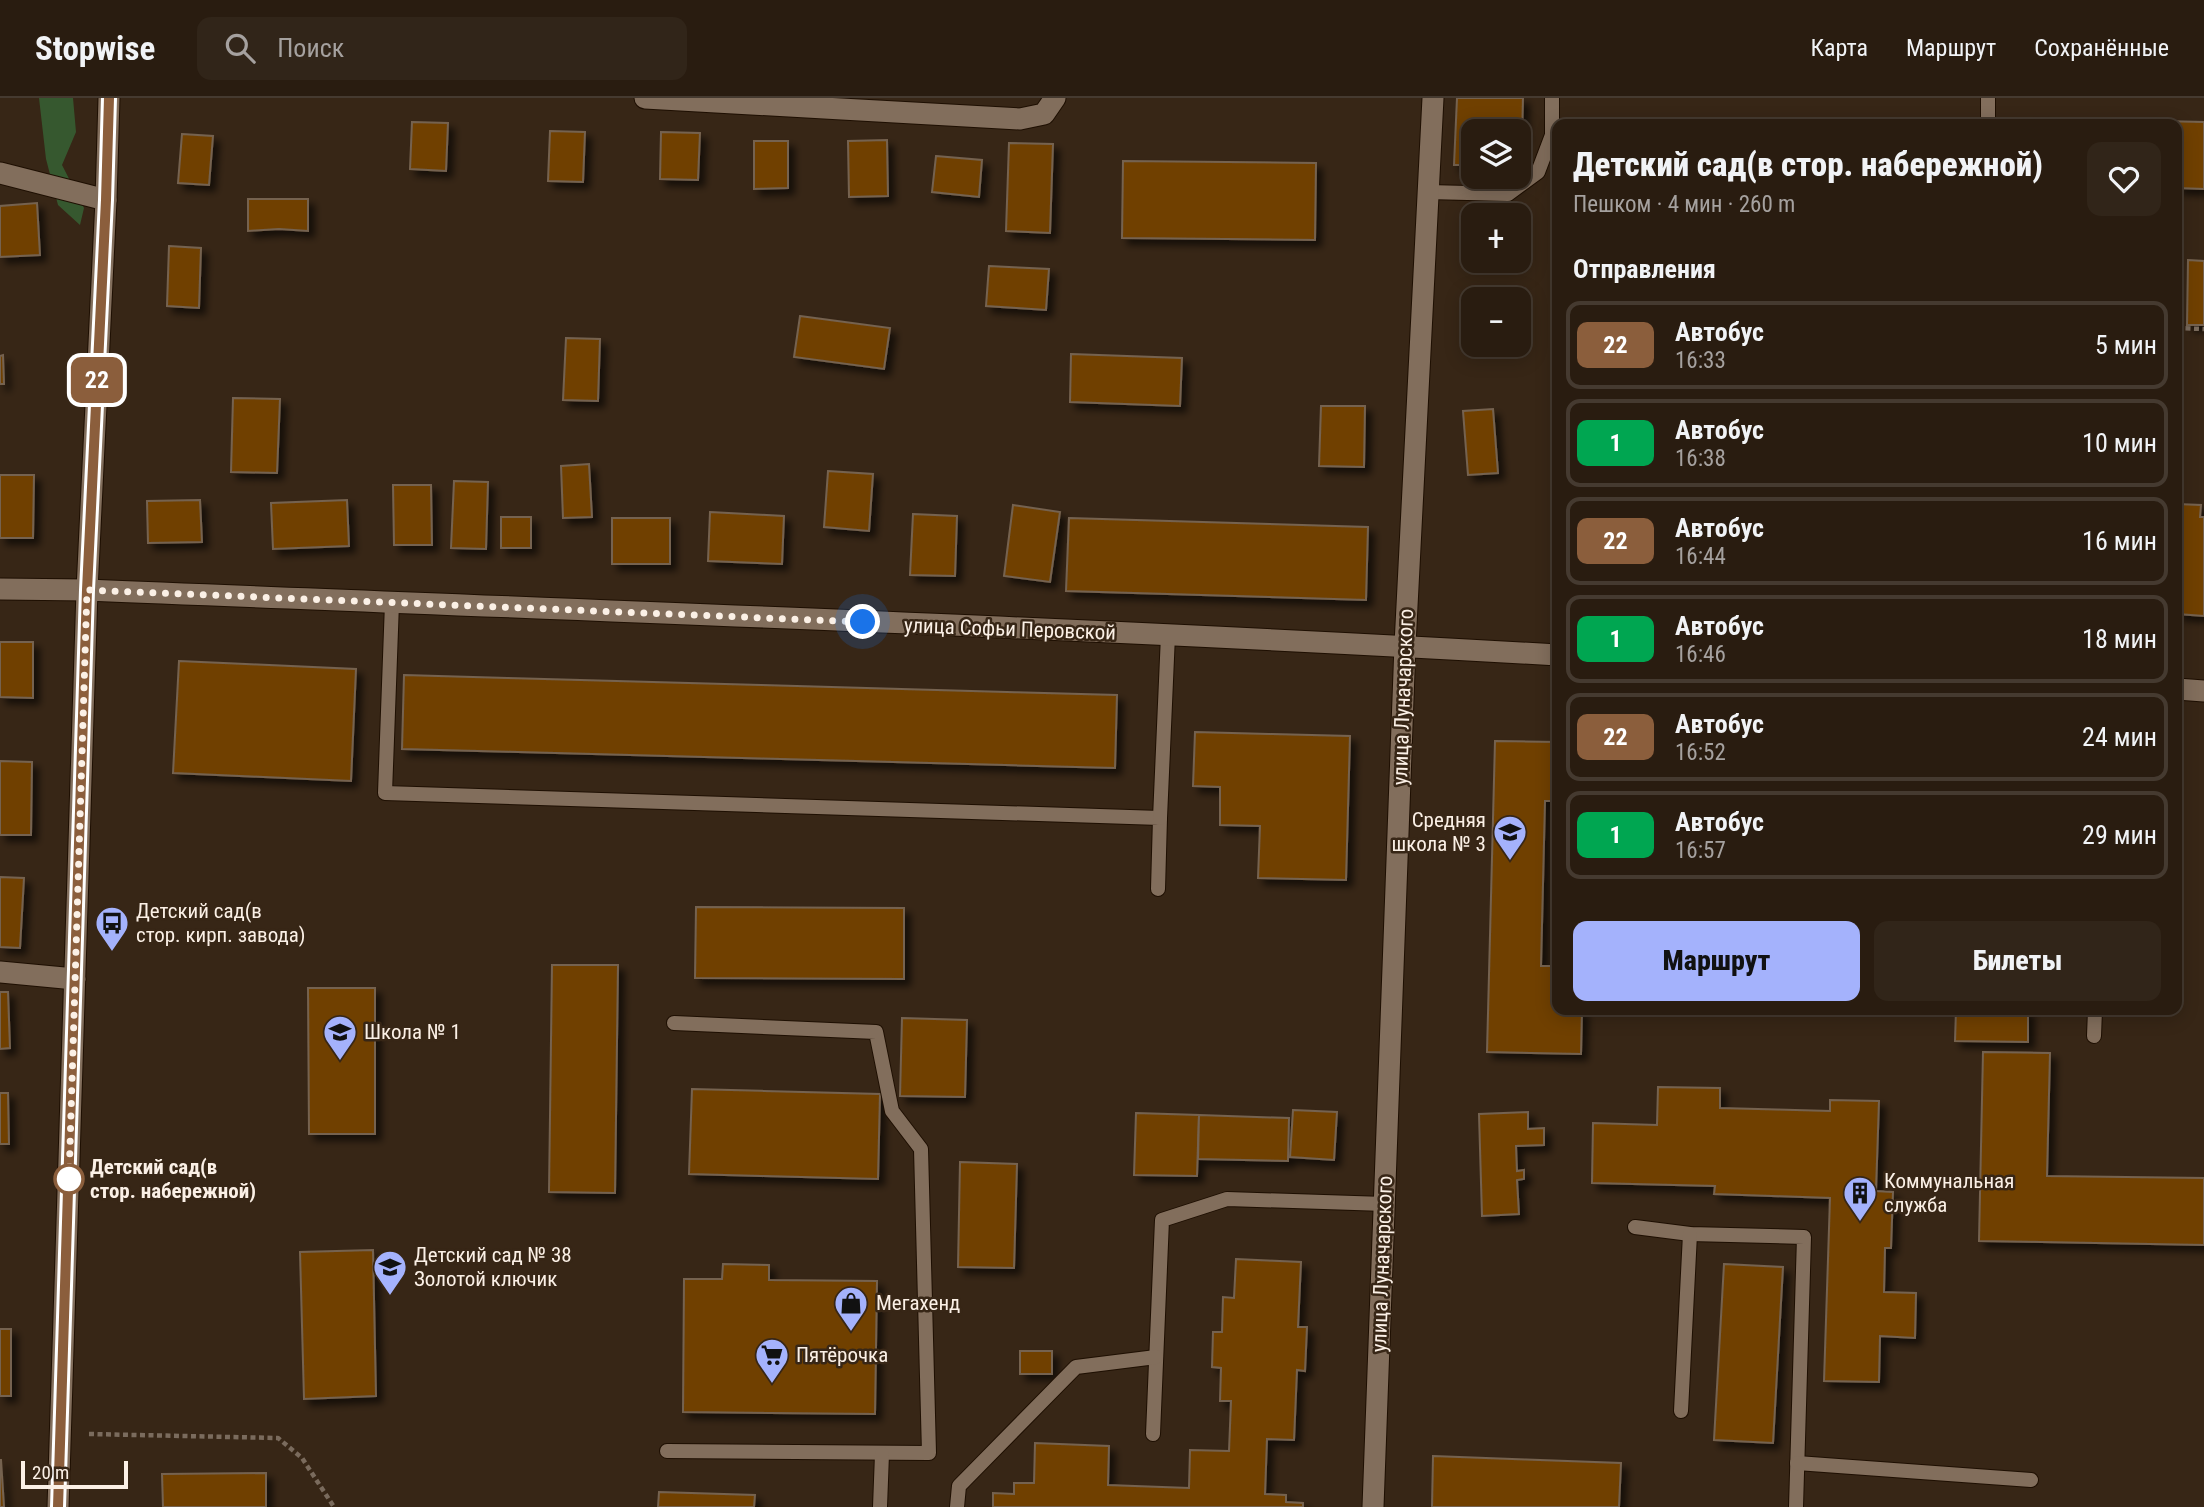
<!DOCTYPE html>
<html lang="ru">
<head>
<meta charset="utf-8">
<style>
  :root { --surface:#291c10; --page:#312519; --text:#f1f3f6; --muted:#a5a19f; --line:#453a30; --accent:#a4b2fc }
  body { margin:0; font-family:"Roboto Condensed",sans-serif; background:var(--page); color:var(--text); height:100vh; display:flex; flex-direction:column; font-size:26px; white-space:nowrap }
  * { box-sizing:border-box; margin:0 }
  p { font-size:23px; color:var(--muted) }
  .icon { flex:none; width:38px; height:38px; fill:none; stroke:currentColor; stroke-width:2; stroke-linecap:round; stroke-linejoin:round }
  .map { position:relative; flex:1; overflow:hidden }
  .drawer { position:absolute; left:1552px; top:21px; width:630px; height:896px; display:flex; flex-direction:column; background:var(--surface); border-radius:14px; box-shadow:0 4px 18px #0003,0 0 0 2px var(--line) }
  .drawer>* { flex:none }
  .badge { padding:0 14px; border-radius:10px; font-size:24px; line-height:46px }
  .buttons { position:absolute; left:1461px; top:21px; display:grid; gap:14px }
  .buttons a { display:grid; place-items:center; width:70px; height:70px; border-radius:14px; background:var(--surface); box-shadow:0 4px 18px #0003,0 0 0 2px var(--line); font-size:35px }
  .scale { position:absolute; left:21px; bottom:18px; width:107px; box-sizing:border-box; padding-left:7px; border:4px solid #fbf0e6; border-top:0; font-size:19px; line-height:24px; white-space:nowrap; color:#fbf0e6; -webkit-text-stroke:5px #372616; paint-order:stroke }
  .you { position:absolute; width:35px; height:35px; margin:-18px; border:5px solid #fff; border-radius:50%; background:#1a73e8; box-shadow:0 0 0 10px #1a73e833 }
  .map>.badge { position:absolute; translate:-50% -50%; box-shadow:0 0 0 4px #fff }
  h2 { padding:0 21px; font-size:26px; line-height:63px }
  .round { display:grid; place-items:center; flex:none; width:74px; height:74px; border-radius:14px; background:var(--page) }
  .summary { display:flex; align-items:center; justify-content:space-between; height:119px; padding:0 21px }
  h1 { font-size:33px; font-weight:800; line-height:52px }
  .button { display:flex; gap:14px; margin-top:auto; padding:14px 21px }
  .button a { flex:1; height:80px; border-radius:14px; background:var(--accent); color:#111; font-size:28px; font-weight:800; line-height:80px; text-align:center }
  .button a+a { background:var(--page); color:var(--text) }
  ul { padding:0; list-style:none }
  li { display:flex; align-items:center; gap:21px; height:88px; margin:0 14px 10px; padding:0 7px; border:4px solid var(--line); border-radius:14px }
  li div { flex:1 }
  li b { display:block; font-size:26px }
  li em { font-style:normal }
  li .badge { min-width:77px; font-weight:700; text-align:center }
  header { display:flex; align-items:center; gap:42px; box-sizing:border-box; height:98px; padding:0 35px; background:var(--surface); border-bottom:2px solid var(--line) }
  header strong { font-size:33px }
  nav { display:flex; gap:38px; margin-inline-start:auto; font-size:24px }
  .search { width:490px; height:63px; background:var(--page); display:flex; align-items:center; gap:18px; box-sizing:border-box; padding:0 24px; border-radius:14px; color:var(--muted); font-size:26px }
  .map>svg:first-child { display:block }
  .green { fill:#36582f }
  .building { fill:#6f4103; stroke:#75624f; stroke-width:2; filter:url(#shadow) }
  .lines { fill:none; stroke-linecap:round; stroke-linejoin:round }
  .lane-casing { stroke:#1e0f02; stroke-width:16 }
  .street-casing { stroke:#1e0f02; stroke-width:23 }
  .secondary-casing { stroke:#1e0f02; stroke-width:23 }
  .path { stroke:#7a6b5d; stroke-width:4.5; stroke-dasharray:5 3.5; stroke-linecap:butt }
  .lane { stroke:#826e5c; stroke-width:14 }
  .street { stroke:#826e5c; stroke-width:21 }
  .secondary { stroke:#826e5c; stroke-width:21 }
  .line-casing { stroke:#fff; stroke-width:16 }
  .line { stroke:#8b5e3c; stroke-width:10 }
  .walk { stroke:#fbf0e6; stroke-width:7; stroke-dasharray:0 12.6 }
  .stop-dot { fill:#fff; stroke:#8b5e3c; stroke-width:3.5 }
  .labels { text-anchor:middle; stroke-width:5; stroke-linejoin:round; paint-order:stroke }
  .street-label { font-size:21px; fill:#fbf0e6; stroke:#372616 }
  .poi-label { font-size:21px; fill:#fbf0e6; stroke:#372616; text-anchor:start }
  .stop-label { font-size:21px; font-weight:bold; fill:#fbf0e6; stroke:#372616; text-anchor:start }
</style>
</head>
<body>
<header>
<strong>Stopwise</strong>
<div class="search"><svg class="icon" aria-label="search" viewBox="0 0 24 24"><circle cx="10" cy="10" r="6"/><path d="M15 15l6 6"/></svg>Поиск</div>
<nav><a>Карта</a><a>Маршрут</a><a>Сохранённые</a></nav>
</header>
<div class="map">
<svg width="2204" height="1409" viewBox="0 0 2204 1409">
  <defs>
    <filter id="shadow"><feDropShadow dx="6" dy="6" stdDeviation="3.5" flood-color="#0009"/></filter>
  </defs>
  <rect width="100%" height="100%" fill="#372616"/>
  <path class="green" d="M39 0H73L76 34 62 67 84 110 80 127 58 107 46 61Z"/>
  <g class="building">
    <path d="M1457 0H1523L1522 39H1519V33H1474V67H1454Z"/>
    <path d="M2025 20 2204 24V91L2177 90V26H2025Z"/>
    <path d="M412 24 448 25 446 73 410 71Z"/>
    <path d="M550 33 585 34 583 84 548 83Z"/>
    <path d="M661 34 700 35 698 82 660 81Z"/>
    <path d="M182 36 213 38 209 87 178 85Z"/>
    <path d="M887 42 888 98 849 99 848 43Z"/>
    <path d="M754 43H788V90L754 91Z"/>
    <path d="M1009 45 1053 46 1050 135 1006 133Z"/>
    <path d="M936 58 982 62 979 99 932 94Z"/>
    <path d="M1123 63 1316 65 1315 142 1122 140Z"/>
    <path d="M248 101H308V133L279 131 248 133Z"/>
    <path d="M37 105 40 157 0 159V108Z"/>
    <path d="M169 148 201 150 199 210 167 208Z"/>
    <path d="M2188 162 2204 163V227H2187Z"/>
    <path d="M989 168 1049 171 1046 212 986 208Z"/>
    <path d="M800 218 890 230 884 271 794 259Z"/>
    <path d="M566 240 600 241 598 303 563 302Z"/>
    <path d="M1071 256 1182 260 1180 308 1070 304Z"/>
    <path d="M3 257 4 286H0V258Z"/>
    <path d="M233 300 280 301 277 375 231 374Z"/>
    <path d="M1321 308H1365L1364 369 1319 368Z"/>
    <path d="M1493 311 1498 375 1468 377 1463 313Z"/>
    <path d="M589 366 592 419 563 420 561 368Z"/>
    <path d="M828 373 873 376 869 433 824 429Z"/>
    <path d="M0 377H34L33 440H0Z"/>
    <path d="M454 383 488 384 486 451 451 450Z"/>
    <path d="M393 387H431L432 447H394Z"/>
    <path d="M200 402 202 444 148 445 147 403Z"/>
    <path d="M347 402 349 448 273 451 271 405Z"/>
    <path d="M2177 406 2201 407 2200 419H2204V518L2177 516Z"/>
    <path d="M1013 407 1060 414 1050 484 1004 478Z"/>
    <path d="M710 414 784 418 782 466 708 463Z"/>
    <path d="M913 416 957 418 955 478 910 477Z"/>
    <rect x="501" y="419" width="30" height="31"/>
    <rect x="612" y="420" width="58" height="46"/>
    <path d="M1069 420 1368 429 1366 502 1066 493Z"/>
    <path d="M0 544H33V600L0 599Z"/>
    <path d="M179 563 356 571 351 683 173 675Z"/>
    <path d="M404 577 1117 597 1115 670 402 651Z"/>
    <path d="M1195 634 1350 638 1346 782 1258 780 1260 728 1220 727V689L1193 688Z"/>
    <path d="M1495 643 1558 644V703H1545L1541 868H1558V912H1582L1581 956 1487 954Z"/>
    <path d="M0 663 32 664 31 737H0Z"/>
    <path d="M0 779 24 780 20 850 0 849Z"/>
    <path d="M696 809 904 810V881L695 880Z"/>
    <path d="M552 867H618L615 1095 549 1094Z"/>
    <path d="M308 890H375V1036H309Z"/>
    <path d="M0 894H8L10 950 0 951Z"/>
    <path d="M1956 912H2028V944L1955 943Z"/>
    <path d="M902 920 967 922 965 999 900 998Z"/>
    <path d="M1983 954 2050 955 2047 1078 2204 1080V1147L1979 1143Z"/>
    <path d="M1658 989 1720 990V1010L1830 1013V1002L1879 1003 1876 1093 1893 1094 1891 1150H1885L1884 1194 1916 1195 1915 1240 1880 1238 1879 1284 1824 1283 1830 1100 1714 1096 1715 1088 1592 1085 1593 1025 1657 1027Z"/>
    <path d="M692 991 880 996 878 1081 689 1076Z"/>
    <path d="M0 995H8L9 1046H0Z"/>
    <path d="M1293 1012 1337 1014 1334 1062 1290 1059Z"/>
    <path d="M1528 1014V1031L1544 1030V1047L1516 1048 1517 1073 1524 1072V1081L1517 1082 1519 1116 1482 1118 1479 1016Z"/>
    <path d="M1136 1015 1199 1017 1197 1078 1134 1077Z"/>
    <path d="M1199 1017 1289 1020 1288 1063 1198 1061Z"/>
    <path d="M960 1064 1017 1066 1014 1170 958 1169Z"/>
    <path d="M373 1152 376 1298 304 1301 300 1154Z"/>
    <path d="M1236 1161 1301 1164 1298 1229H1307L1305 1273 1297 1272 1294 1342 1267 1341 1265 1396 1286 1397V1404L1303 1405V1409H993V1395L1014 1396V1385H1034L1035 1345 1109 1348 1108 1387 1189 1390 1190 1352 1229 1353 1231 1303H1220L1221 1270 1212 1269 1213 1234H1222L1223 1199 1234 1200Z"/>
    <path d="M723 1166 769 1167V1182L877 1183 875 1316 683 1314 684 1181H722Z"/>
    <path d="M1724 1166 1783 1169 1773 1345 1714 1342Z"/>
    <rect x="0" y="1231" width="11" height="67"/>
    <rect x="1020" y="1253" width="32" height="23"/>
    <path d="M1433 1358 1621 1365 1619 1409H1432Z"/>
    <path d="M0 1362H1L4 1409H0Z"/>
    <path d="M266 1375V1409H163L162 1376Z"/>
    <path d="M659 1394 755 1397 754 1409H658Z"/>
  </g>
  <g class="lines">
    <defs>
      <g id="lane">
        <path d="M1988 0V26"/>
        <path d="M1428 94 1508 96 1538 74 1552 37V0"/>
        <path d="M392 505 385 695 1160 720 1158 791"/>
        <path d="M1160 720 1168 537"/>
        <path d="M2094 938 2095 912"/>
        <path d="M1635 1129 1690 1136 1804 1139 1796 1409"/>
        <path d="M1681 1313 1690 1136"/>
        <path d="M1153 1336 1162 1122 1227 1101 1385 1106"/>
        <path d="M667 1353 929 1355 921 1051 892 1013 876 934 674 925"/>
        <path d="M1797 1365 2031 1382"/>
        <path d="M880 1409 882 1356"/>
        <path d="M957 1409 959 1388 1076 1269 1156 1259"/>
      </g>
      <g id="street">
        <path d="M645 0 1020 21 1044 16 1055 0"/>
        <path d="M0 75 106 102"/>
        <path d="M0 491 87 492C577 512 1068 529 1558 557"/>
        <path d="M2177 591 2204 593"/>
        <path d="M0 874 75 881"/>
        <path d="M1373 1409 1405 547 1433 0"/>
      </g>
      <path id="secondary" d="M58 1409 87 492 106 102 109 0"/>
    </defs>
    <use href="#lane" class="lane-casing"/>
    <use href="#street" class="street-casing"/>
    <use href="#secondary" class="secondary-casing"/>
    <g class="path">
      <path d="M2177 230 2204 231"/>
      <path d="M89 1336 278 1340 302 1360 334 1409"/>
    </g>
    <use href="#lane" class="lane"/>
    <use href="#street" class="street"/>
    <use href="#secondary" class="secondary"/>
  </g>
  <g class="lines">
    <defs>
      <path id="line" d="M58 1409 87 492 106 102 109 0"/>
    </defs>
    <use href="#line" class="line-casing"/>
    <use href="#line" class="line"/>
    <path class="walk" d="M69 1081 87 492 863 524"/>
  </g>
  <defs>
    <symbol id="school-pin" viewBox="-11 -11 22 30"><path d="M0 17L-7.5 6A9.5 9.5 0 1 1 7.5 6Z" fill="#a4b2fc" stroke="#372616"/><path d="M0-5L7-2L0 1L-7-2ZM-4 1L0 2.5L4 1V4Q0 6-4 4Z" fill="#111"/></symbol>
    <symbol id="bus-pin" viewBox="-11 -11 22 30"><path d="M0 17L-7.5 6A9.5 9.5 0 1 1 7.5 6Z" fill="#a4b2fc" stroke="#372616"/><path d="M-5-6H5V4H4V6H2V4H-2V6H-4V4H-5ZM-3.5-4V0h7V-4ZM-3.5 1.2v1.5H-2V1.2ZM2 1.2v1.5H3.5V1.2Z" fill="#111"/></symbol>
    <symbol id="building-pin" viewBox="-11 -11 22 30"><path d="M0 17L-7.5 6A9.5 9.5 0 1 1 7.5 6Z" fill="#a4b2fc" stroke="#372616"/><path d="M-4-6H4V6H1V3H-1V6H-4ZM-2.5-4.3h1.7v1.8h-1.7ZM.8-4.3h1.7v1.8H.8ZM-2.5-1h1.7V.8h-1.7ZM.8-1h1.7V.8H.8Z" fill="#111"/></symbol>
    <symbol id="shop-pin" viewBox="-11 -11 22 30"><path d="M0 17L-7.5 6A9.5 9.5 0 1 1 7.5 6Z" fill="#a4b2fc" stroke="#372616"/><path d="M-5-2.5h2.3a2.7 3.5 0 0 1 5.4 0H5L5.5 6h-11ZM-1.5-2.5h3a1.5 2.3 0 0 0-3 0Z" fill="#111"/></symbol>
    <symbol id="supermarket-pin" viewBox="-11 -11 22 30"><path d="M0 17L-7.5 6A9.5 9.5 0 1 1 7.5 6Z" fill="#a4b2fc" stroke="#372616"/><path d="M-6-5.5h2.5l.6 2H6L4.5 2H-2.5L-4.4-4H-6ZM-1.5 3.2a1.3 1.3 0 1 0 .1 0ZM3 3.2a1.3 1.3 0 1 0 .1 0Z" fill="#111"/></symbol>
  </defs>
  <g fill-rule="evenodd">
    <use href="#school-pin" x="1491" y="715" width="38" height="52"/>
    <use href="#bus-pin" x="93" y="806" width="38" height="52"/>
    <use href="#school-pin" x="321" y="915" width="38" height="52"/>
    <use href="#building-pin" x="1841" y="1076" width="38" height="52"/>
    <use href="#school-pin" x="371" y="1150" width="38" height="52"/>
    <use href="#shop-pin" x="832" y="1186" width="38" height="52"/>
    <use href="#supermarket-pin" x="753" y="1238" width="38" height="52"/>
  </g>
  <circle class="stop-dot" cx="69" cy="1081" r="14"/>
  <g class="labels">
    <g class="street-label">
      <text transform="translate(1010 531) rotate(2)" y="7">улица Софьи Перовской</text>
      <text transform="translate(1403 599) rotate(-88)" y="7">улица Луначарского</text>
      <text transform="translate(1382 1166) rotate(-88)" y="7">улица Луначарского</text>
    </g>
    <g class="poi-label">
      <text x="1486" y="729" text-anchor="end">Средняя<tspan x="1486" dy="24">школа № 3</tspan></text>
      <text x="136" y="820">Детский сад(в<tspan x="136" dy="24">стор. кирп. завода)</tspan></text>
      <text x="364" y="941">Школа № 1</text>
      <text x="1884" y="1090">Коммунальная<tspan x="1884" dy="24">служба</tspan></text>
      <text x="414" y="1164">Детский сад № 38<tspan x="414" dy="24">Золотой ключик</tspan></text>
      <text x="876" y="1212">Мегахенд</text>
      <text x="796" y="1264">Пятёрочка</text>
    </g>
    <g class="stop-label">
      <text x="90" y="1076">Детский сад(в<tspan x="90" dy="24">стор. набережной)</tspan></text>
    </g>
  </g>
</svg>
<div class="buttons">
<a><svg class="icon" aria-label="layers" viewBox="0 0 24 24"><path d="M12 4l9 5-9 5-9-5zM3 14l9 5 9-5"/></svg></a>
<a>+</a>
<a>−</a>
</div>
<div class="scale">20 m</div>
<div class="you" style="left:863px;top:524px"></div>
<b class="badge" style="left:97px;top:282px;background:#8b5e3c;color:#fff">22</b>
<section class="drawer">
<div class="summary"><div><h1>Детский сад(в стор. набережной)</h1><p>Пешком · 4 мин · 260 m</p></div><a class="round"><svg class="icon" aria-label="heart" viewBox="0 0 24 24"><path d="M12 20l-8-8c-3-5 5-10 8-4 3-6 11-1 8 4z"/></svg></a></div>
<h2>Отправления</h2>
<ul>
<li><span class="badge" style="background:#8b5e3c;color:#fff">22</span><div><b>Автобус</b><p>16:33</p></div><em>5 мин</em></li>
<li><span class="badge" style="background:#00a651;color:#fff">1</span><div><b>Автобус</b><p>16:38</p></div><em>10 мин</em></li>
<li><span class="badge" style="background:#8b5e3c;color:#fff">22</span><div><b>Автобус</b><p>16:44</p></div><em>16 мин</em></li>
<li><span class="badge" style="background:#00a651;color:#fff">1</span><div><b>Автобус</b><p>16:46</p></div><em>18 мин</em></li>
<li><span class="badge" style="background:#8b5e3c;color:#fff">22</span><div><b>Автобус</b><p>16:52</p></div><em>24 мин</em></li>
<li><span class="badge" style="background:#00a651;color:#fff">1</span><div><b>Автобус</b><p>16:57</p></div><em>29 мин</em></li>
</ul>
<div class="button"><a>Маршрут</a><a>Билеты</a></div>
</section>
</div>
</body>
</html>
